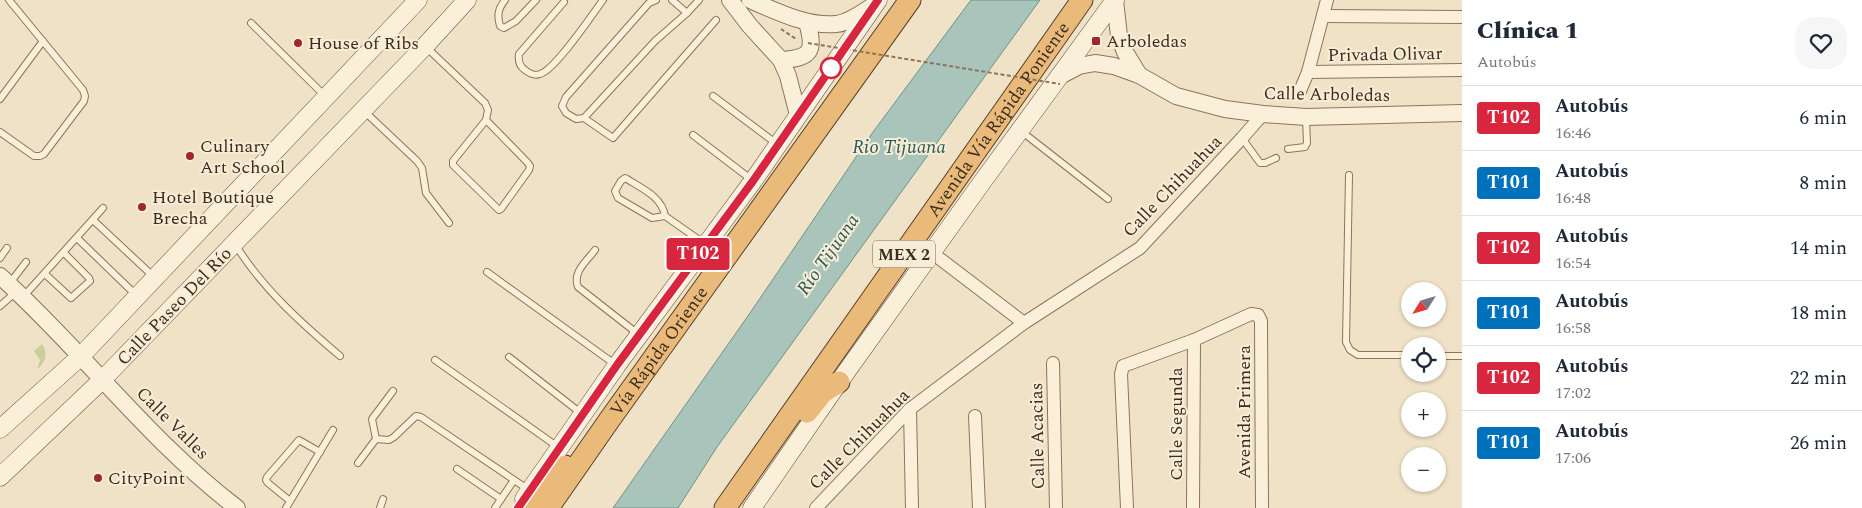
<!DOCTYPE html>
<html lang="es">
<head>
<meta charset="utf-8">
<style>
  :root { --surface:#fff; --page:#f6f6f7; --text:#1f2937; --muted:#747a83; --line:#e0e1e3 }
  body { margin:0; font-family:Spectral,serif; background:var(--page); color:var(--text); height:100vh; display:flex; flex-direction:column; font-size:19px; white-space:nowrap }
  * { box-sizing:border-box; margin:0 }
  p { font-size:16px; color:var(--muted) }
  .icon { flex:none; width:28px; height:28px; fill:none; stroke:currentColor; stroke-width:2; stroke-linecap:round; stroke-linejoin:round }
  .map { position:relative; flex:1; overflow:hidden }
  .drawer { display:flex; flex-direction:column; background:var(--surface); width:400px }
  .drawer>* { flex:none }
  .badge { padding:0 10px; border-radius:4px; font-size:18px; line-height:32px }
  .needle { width:32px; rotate:233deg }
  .fabs { position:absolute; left:1401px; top:282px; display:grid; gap:10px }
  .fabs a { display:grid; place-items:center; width:45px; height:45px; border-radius:50%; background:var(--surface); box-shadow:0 1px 4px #0004; font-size:25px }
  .map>.badge { position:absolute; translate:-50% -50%; box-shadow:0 0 0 2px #fff }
  .round { display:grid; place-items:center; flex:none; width:52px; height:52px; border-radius:20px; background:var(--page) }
  .headline { display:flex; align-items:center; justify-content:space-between; height:85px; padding:0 15px }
  h1 { font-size:24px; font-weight:800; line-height:38px }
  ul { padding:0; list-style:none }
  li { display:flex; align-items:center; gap:15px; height:65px; padding:0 15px; border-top:1px solid var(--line) }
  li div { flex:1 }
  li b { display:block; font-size:19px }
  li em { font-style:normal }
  li .badge { min-width:55px; font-weight:700; text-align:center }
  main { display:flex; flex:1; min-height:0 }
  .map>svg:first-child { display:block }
  .green { fill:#cacf99 }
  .water { fill:#a8c4bb; stroke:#6e9388 }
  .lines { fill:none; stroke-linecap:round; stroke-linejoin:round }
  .service-casing { stroke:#8d745b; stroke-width:8 }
  .minor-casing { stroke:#8d745b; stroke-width:14 }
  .tertiary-casing { stroke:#8d745b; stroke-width:18 }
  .secondary-casing { stroke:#6e553e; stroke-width:19 }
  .trunk-casing { stroke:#5a422f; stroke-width:23 }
  .path { stroke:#8d745b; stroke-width:2; stroke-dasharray:4 2.5; stroke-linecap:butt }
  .service { stroke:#faf0da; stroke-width:6 }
  .minor { stroke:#faf0da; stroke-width:12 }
  .tertiary { stroke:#faf0da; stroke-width:16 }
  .secondary { stroke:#faf0da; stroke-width:18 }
  .trunk { stroke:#eaba7a; stroke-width:21 }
  .path-bridge { stroke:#8d745b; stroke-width:2; stroke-dasharray:4 2.5; stroke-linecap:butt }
  .line-casing { stroke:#fff; stroke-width:11 }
  .line { stroke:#d7263d; stroke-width:8 }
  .poi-dot { fill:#9e292d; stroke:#f7edd6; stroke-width:2 }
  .stop-dot { fill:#fff; stroke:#d7263d; stroke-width:2.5 }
  .labels { text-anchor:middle; stroke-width:4; stroke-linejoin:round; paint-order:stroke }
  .shield { fill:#f7edd6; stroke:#746656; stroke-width:1 }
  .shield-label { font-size:16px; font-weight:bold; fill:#3c2c1f }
  .poi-label { font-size:18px; fill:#3c2c1f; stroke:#f7edd6; text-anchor:start }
  .street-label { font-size:18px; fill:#3c2c1f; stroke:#f7edd6 }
  .water-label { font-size:19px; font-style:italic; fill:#2e5c58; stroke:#f7edd6 }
</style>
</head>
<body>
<main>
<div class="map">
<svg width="1462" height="508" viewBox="0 0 1462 508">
  <rect width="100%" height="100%" fill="#f0e2c6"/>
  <path class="green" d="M42 344C49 355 45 362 37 370L40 360 34 351Z"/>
  <path class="water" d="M971 0H1040L717 447 678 508H613L750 313 873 132Z"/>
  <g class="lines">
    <defs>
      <g id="service">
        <path d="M505 0C498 9 497 15 500 26L504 28 516 21 536 0"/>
        <path d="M656 0 649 3 566 97 562 106 566 113 576 119 584 118 613 138 716 20"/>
        <path d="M672 0 687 13"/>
        <path d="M564 2 519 54C518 61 519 66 525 70 530 74 534 76 540 74 555 70 592 15 603 0"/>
        <path d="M251 23 325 96"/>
        <path d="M426 47 485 103 488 110 486 120 527 162 530 166 529 170 501 209 499 210 453 165V161L486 120"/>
        <path d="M713 96 777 144"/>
        <path d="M0 99 43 41"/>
        <path d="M364 111 417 161 422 168 426 193 449 223"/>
        <path d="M584 118 655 41 687 13 699 0"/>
        <path d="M1021 131 1108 199"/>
        <path d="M0 132 34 156H40L44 154 84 101 85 96 83 90 9 0"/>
        <path d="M693 135 752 180"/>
        <path d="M1242 138 1260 163H1265L1276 158"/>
        <path d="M1288 149 1305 147 1307 143 1306 118"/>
        <path d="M1349 175 1346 342 1350 350 1358 355H1410"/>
        <path d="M665 216C662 197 643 189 627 179L625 178 621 181 615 191 618 198 652 218 665 216 705 244"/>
        <path d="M93 220 154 277"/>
        <path d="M77 238 137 296"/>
        <path d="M235 244C262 288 301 323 340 356"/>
        <path d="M595 250C587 261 572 272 578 287L638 334"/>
        <path d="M0 258 7 248"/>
        <path d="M487 272 616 365"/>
        <path d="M45 274 71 298 90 281 89 278 64 253"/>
        <path d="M10 283 26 262"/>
        <path d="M23 297 103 208"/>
        <path d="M0 306 16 292"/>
        <path d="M1438 356H1462"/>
        <path d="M509 357 582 414"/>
        <path d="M435 360 558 447"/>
        <path d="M376 439 372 419 393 391"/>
        <path d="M358 463 376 439 389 440 394 437 416 416 421 417 529 490"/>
        <path d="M457 469 501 499"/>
        <path d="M290 501 268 483 266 480 267 477 299 440 320 452"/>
        <path d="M286 508 333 430"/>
        <path d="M380 508 383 499"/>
        <path d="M495 508 514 480"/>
      </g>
      <g id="minor">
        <path d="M1323 16 1462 17"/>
        <path d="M1308 72 1462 70"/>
        <path d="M1300 91 1308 72 1327 0"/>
        <path d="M931 252 1024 323"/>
        <path d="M1053 363 1056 508"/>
        <path d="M910 409 912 508"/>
        <path d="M975 416 979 508"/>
        <path d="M816 508 910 409 1024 323 1140 248 1242 138 1263 114"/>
        <path d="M1127 508 1121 374 1123 366 1194 340 1251 314 1258 315 1261 321 1262 508"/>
        <path d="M1193 508 1194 340"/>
      </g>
      <g id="tertiary">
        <path d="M730 0 750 26 781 60 788 76 798 115"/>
        <path d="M750 0C776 11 807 27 836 24 849 23 863 12 874 5"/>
        <path d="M1115 0 1119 36 1125 52 1139 75"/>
        <path d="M781 60C812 58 815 51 807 22"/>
        <path d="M1060 76 1079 66 1095 63 1114 66 1139 75 1176 96 1225 109 1263 114 1306 117 1462 113"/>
        <path d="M0 276C82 350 149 441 237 508"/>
      </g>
      <g id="secondary">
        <path d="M0 429 80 357 418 0"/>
        <path d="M0 477 102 380 425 46 467 0"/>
        <path d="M524 499 617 365 753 181 878 0"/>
        <path d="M752 508 839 382 980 185 1115 0"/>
      </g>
      <g id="trunk">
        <path d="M807 412 823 392 839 382"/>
        <path d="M525 508 565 466"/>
        <path id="s1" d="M548 508 610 419 910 0"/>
        <path id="s2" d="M725 508 1082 0"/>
      </g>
    </defs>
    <use href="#service" class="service-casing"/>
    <use href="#minor" class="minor-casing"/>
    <use href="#tertiary" class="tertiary-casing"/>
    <use href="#secondary" class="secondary-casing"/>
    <use href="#trunk" class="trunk-casing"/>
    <path class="path" d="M781 29 796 39"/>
    <use href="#service" class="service"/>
    <use href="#minor" class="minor"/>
    <use href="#tertiary" class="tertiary"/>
    <use href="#secondary" class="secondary"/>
    <use href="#trunk" class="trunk"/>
    <path class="path-bridge" d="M808 43 1060 84"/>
  </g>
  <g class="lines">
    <defs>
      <path id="line" d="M518 508 617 365 753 181 878 0"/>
    </defs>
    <use href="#line" class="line-casing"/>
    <use href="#line" class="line"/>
  </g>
  <g class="poi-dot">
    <rect x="1091" y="36" width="10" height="10" rx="2.5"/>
    <circle cx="298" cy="43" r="5"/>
    <circle cx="190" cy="156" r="5"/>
    <circle cx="142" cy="207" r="5"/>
    <circle cx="98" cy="478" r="5"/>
  </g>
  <circle class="stop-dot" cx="831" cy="68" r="10"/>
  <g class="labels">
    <rect class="shield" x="873" y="240.5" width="62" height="27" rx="4"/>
    <g class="shield-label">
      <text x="904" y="260">MEX 2</text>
    </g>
    <g class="poi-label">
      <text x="1106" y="47">Arboledas</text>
      <text x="308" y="49">House of Ribs</text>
      <text x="200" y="152">Culinary<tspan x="200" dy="21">Art School</tspan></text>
      <text x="152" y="203">Hotel Boutique<tspan x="152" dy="21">Brecha</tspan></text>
      <text x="108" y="484">CityPoint</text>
    </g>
    <g class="street-label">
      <text transform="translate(1385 54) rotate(-1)" y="6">Privada Olivar</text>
      <text transform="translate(1327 94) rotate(1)" y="6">Calle Arboledas</text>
      <text dy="6" stroke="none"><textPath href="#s2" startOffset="475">Avenida Vía Rápida Poniente</textPath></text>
      <text transform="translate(1172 186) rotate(-46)" y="6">Calle Chihuahua</text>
      <text transform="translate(174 306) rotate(-46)" y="6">Calle Paseo Del Río</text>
      <text dy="6" stroke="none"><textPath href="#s1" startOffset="192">Vía Rápida Oriente</textPath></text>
      <text transform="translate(1244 412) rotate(-90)" y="6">Avenida Primera</text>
      <text transform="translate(173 423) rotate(45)" y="6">Calle Valles</text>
      <text transform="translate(1176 424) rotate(-90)" y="6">Calle Segunda</text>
      <text transform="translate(1037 436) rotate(-91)" y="6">Calle Acacias</text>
      <text transform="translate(859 439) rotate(-45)" y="6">Calle Chihuahua</text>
    </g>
    <g class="water-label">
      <text x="899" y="153">Rio Tijuana</text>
      <text transform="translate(827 254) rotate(-55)" y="7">Río Tijuana</text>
    </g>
  </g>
</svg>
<div class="fabs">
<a><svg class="needle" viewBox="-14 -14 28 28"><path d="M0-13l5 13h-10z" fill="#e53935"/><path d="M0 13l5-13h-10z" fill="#747a83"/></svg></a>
<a><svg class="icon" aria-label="locate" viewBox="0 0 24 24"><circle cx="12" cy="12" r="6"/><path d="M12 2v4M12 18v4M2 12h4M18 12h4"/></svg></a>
<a>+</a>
<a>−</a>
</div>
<b class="badge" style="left:698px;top:254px;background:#d7263d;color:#fff">T102</b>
</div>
<section class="drawer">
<div class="headline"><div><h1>Clínica 1</h1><p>Autobús</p></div><a class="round"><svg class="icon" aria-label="heart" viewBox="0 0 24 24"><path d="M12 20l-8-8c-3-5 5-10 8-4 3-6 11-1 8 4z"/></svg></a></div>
<ul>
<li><span class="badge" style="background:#d7263d;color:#fff">T102</span><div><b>Autobús</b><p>16:46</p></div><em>6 min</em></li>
<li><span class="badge" style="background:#0072bc;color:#fff">T101</span><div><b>Autobús</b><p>16:48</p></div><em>8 min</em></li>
<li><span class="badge" style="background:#d7263d;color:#fff">T102</span><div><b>Autobús</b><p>16:54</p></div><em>14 min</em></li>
<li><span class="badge" style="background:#0072bc;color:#fff">T101</span><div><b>Autobús</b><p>16:58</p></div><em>18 min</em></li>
<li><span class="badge" style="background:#d7263d;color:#fff">T102</span><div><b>Autobús</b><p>17:02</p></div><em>22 min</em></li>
<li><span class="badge" style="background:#0072bc;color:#fff">T101</span><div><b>Autobús</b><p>17:06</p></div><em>26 min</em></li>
</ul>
</section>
</main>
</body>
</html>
